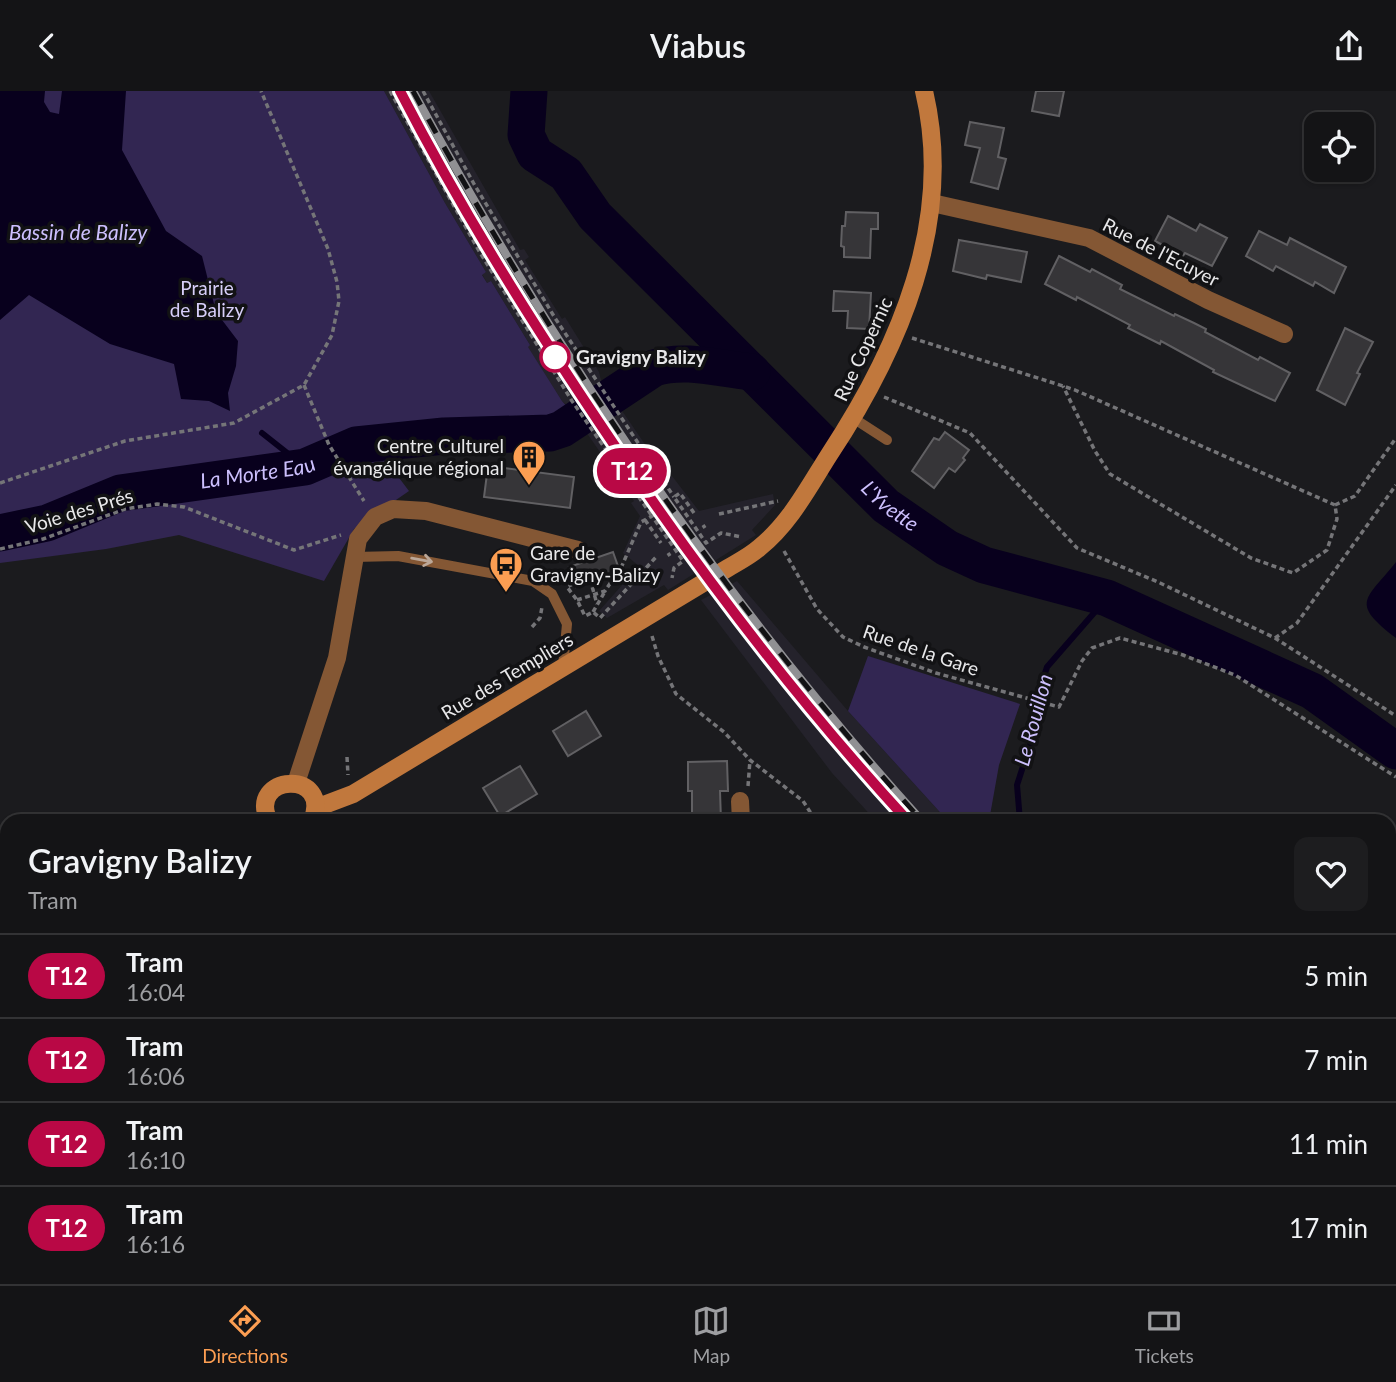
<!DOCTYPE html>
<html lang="en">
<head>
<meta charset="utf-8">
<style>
  :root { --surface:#141416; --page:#1d1d1f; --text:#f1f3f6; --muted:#9d9ea1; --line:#333335; --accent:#fc9e52 }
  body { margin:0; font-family:Lato,sans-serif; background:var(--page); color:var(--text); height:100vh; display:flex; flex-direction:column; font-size:26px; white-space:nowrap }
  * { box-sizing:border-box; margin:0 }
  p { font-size:23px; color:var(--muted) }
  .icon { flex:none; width:38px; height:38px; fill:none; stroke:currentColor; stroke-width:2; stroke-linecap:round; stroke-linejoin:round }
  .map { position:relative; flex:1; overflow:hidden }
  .details { position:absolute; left:0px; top:723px; width:1396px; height:471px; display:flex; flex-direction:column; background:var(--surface); border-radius:21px 21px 0 0; box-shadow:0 2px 5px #0004,0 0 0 2px var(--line) }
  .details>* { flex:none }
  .badge { padding:0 14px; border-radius:23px; font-size:24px; line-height:46px }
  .tools { position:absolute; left:1304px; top:21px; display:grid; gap:14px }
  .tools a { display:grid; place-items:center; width:70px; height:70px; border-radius:14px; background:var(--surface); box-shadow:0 2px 5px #0004,0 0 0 2px var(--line); font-size:35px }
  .map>.badge { position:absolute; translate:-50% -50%; box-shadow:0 0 0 4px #fff }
  .round { display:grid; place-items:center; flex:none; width:74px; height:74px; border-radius:14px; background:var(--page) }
  .overview { display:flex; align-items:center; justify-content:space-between; height:119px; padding:0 28px }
  h1 { font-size:33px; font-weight:600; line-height:52px }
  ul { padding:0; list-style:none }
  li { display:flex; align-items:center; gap:21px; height:84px; padding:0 28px; border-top:2px solid var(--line) }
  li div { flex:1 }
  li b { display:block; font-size:26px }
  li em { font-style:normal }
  li .badge { min-width:77px; font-weight:700; text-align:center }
  header { display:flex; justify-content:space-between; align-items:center; height:91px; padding:0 28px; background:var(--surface); font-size:32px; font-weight:600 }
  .dock { display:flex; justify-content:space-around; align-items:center; height:98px; border-top:2px solid var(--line); background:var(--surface); font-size:19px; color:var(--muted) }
  .dock a { display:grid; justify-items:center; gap:4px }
  .dock .active { color:var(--accent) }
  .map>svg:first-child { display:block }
  .built { fill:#24222b }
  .green { fill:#322652 }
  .water { fill:#08001d }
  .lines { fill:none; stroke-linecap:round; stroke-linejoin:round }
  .stream { stroke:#08001d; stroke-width:6 }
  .river { stroke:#08001d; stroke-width:37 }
  .building { fill:#363538; stroke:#616063; stroke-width:2 }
  .path { stroke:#757578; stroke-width:3.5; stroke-dasharray:5 3.5; stroke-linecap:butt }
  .lane { stroke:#845734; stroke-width:10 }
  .street { stroke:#845734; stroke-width:18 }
  .secondary { stroke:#c1783d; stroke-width:18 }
  .rail-casing { stroke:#909093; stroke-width:8 }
  .rail { stroke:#121214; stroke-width:5; stroke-dasharray:16; stroke-linecap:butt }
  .oneway { stroke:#bba798 }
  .line-casing { stroke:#fff; stroke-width:16 }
  .line { stroke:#b90845; stroke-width:10 }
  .stop-dot { fill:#fff; stroke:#b90845; stroke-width:3.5 }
  .labels { text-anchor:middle; stroke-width:7; stroke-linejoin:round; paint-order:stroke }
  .street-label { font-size:19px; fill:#e8e8ea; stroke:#121214 }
  .park-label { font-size:19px; fill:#d7cff9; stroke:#121214 }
  .stop-label { font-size:19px; font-weight:bold; fill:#e8e8ea; stroke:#121214; text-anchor:start }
  .poi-label { font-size:19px; fill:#e8e8ea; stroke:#121214; text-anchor:end }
  .water-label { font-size:21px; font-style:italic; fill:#ccbffd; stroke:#121214 }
</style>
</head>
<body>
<header><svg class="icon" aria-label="back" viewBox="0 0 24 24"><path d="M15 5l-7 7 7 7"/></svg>Viabus<svg class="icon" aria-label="share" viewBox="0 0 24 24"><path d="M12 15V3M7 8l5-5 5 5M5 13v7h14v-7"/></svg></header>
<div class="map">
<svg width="1396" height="1193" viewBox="0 0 1396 1193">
  <rect width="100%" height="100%" fill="#1b1b1e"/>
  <g class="built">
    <path d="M384 0H429L520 159 524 158 529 166 525 169 562 228 565 226 599 281 601 289 668 387 672 385 699 420 773 403 775 414 752 439 756 444 668 499 664 494 607 527 599 520 639 475 623 462 640 425 631 412 634 410 568 315 562 310 527 255 530 254 491 190 487 192 482 183 486 181 445 112Z"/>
    <path d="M737 490 848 620 948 730H876L832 682 701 509Z"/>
    <path d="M1390 1144 1396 1150V1193H1373L1365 1187 1390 1186Z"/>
  </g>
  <g class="green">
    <path d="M0 0H384L445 112 486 181 482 184 487 192 491 190 530 254 528 256 562 310 572 321 551 333 418 336 365 342 409 400 354 438 324 490 179 444 106 458 0 472Z"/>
    <path d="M868 565 1020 613 999 674 989 730H948L848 620Z"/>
  </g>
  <g class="water">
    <path d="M0 0H45L44 11 50 21 59 23 62 0H126L122 59 166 140 202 165 216 221 238 250 236 275 228 302 230 320 209 310 181 308 174 273 110 253 29 204 0 229Z"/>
    <path d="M1396 471V547C1349 511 1366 509 1396 471Z"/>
  </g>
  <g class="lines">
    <g class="stream">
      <path d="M262 342 305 376"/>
      <path d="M1020 730 1017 694 1029 657 1037 622 1038 604 1047 576 1107 507"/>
      <path d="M937 1193 938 1186"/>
    </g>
    <g class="river">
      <path id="s1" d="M529 0 526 44 535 63 566 83 595 125 886 415 947 457 984 474 1107 507 1312 600 1396 660"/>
      <path id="s2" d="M0 442 47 432 120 402 305 376 356 354 444 345 550 342 562 338 654 277C686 267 719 278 752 281"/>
    </g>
  </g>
  <g class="building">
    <path d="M1036 0H1064L1059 25 1032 20Z"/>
    <path d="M970 31 1004 37 998 66 1006 68 998 98 971 91 980 57 965 54Z"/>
    <path d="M846 121 878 122V138H871L870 167 844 166V156L841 155 842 135H845Z"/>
    <path d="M1168 125 1196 140 1200 133 1227 147 1212 175 1185 162 1183 165 1155 150Z"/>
    <path d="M1259 140 1287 154 1290 147 1346 176 1334 202 1315 191 1313 195 1276 175 1273 180 1246 165Z"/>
    <path d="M959 149 1027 161 1021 191 987 184 986 188 953 180Z"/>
    <path d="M1059 165 1090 181 1092 178 1122 194 1120 198 1174 225 1175 223 1194 232 1206 238 1205 241 1258 269 1260 266 1290 282 1275 310 1213 281 1214 279 1161 250 1160 253 1128 237 1130 234 1077 206 1076 209 1045 193Z"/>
    <path d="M834 200 871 202 869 238 847 237 848 220H833Z"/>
    <path d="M1345 237 1373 251 1357 282 1360 283 1345 314 1317 299Z"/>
    <path d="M945 341 969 359 963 367 965 369 955 381 949 377 934 397 912 380 934 347 939 349Z"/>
    <path d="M488 375 574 386 570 417 484 406Z"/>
    <path d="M613 461 620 481 576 496 569 476Z"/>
    <path d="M586 620 601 645 568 665 553 640Z"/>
    <path d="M727 670 728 700H720L721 730H692V700H688V671Z"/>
    <path d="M520 675 537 703 500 725 483 697Z"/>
  </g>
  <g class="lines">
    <g class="path">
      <path d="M390 0 479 160 572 310 652 425"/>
      <path d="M423 0 474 93 555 227 674 406"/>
      <path d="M912 247 1063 295 1075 299 1335 414 1337 428 1327 459 1293 482 1251 467 1110 383 1095 360 1063 295"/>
      <path d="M304 294 329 354 364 410"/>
      <path d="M884 306 970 342 1077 457 1158 491 1275 547 1396 625"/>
      <path d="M0 392 125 350 234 332 304 294 332 244 339 210 337 191 328 158 261 0"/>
      <path d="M1335 414 1355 405 1396 347"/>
      <path d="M694 422 680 402 674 406 706 452 721 442 742 446"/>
      <path d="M719 423 778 410"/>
      <path d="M645 429 661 452"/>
      <path d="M703 434 705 437"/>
      <path d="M0 458 43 448 125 418 157 413 184 416 294 459 341 444"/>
      <path d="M784 460 817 518 843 546 864 556 936 582 1059 616 1082 570 1092 557 1120 547 1183 564 1235 584 1396 686"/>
      <path d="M668 462 670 465"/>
      <path d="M621 477 641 431 652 425 683 470 674 477 672 487"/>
      <path d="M590 488 597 513"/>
      <path d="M573 493 567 496 577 509 585 525 593 521 600 527 657 465"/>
      <path d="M577 509 605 500 617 482"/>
      <path d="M593 521 604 502"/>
      <path d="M532 536 540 527 542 516"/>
      <path d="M652 545 658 565 676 603 724 641 750 669 803 710 816 730"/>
      <path d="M1275 547 1297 532 1396 394"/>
      <path d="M347 666 348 684"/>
      <path d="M748 695 750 669"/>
      <path d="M390 1186 397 1193"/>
      <path d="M841 1186 845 1193"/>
      <path d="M1326 1186 1335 1193"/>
      <path d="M259 1193V1186"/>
      <path d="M469 1193 472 1186"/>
      <path d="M717 1193 720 1186"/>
      <path d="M877 1193 886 1186"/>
      <path d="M964 1193 966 1186"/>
    </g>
    <g class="lane">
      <path d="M853 327 887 349"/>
      <path d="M354 466 398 465 533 490 552 503 567 533 563 576"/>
      <path d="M0 1067 7 1060"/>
    </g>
    <g class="street">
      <path d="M932 112 1089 147 1208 209 1284 243"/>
      <path d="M296 692 337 567 358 448 375 426 393 418 426 420 578 459"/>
      <path d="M740 710 741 730"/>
      <path d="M0 1133 7 1140"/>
      <path d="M59 1186 66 1193"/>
      <path d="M188 1186V1193"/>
      <path d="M534 1186 542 1193"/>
      <path d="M1189 1186 1195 1193"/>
      <path d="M282 1189 295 1193"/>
      <path d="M1068 1193 1073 1186"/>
    </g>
    <g class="secondary">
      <path d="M316 717 353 703 728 477C738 471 750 465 759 457 790 432 808 397 829 364 899 258 955 130 924 0"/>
      <path d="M269 730C246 683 333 678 312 730"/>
      <path d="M0 1020 7 1013"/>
    </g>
    <defs>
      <g id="rail">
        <path d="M400 0C468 132 548 257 632 380 716 503 807 620 908 730"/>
        <path d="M413 0C555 262 722 509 922 730"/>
        <path d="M1390 1168 1396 1173"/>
        <path d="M1390 1185 1396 1190"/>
      </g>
    </defs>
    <use href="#rail" class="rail-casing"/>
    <use href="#rail" class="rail"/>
  </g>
  <defs><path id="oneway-shaft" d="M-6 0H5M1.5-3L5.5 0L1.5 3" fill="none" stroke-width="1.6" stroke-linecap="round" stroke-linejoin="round" transform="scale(1.75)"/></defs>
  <use class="oneway" href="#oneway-shaft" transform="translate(422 469) rotate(10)"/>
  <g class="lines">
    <defs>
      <path id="line" d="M400 0C468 132 548 257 632 380 716 503 807 620 908 730"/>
    </defs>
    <use href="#line" class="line-casing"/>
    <use href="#line" class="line"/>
  </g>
  <defs>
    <symbol id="building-pin" viewBox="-11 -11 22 30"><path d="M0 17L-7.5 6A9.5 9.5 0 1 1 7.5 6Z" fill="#fc9e52" stroke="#121214"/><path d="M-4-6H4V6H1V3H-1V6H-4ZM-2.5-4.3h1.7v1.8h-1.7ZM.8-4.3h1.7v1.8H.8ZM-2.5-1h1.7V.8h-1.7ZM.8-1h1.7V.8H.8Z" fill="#111"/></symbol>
    <symbol id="bus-pin" viewBox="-11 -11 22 30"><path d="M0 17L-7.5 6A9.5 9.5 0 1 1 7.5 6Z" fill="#fc9e52" stroke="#121214"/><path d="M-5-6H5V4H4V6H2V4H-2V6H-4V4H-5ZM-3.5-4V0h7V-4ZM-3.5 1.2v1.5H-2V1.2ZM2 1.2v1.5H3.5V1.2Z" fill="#111"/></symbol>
  </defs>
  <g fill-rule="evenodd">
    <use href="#building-pin" x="510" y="347" width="38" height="52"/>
    <use href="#bus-pin" x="487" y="454" width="38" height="52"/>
  </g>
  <circle class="stop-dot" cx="555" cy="266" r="14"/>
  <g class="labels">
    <g class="street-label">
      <text transform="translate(1161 161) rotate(27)" y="7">Rue de l'Ecuyer</text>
      <text transform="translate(863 258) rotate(-65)" y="7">Rue Copernic</text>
      <text transform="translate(79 420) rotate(-17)" y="7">Voie des Prés</text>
      <text transform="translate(921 559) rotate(19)" y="7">Rue de la Gare</text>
      <text transform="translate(507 585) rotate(-31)" y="7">Rue des Templiers</text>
    </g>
    <g class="park-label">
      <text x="207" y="204">Prairie<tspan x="207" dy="22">de Balizy</tspan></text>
    </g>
    <g class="stop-label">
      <text x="576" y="273">Gravigny Balizy</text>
    </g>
    <g class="poi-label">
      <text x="504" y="362">Centre Culturel<tspan x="504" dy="22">évangélique régional</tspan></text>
      <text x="530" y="469" text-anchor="start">Gare de<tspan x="530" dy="22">Gravigny-Balizy</tspan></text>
    </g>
    <g class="water-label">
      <text x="78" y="149">Bassin de Balizy</text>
      <text dy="7" stroke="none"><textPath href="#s2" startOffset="266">La Morte Eau</textPath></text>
      <text dy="7" stroke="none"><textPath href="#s1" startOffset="567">L'Yvette</textPath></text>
      <text transform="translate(1034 629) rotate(-75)" y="7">Le Rouillon</text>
    </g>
  </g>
</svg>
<div class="tools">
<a><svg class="icon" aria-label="locate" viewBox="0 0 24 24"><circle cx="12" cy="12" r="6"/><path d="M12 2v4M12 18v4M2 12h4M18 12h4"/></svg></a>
</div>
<b class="badge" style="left:632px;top:380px;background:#b90845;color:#fff">T12</b>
<section class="details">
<div class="overview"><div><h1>Gravigny Balizy</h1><p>Tram</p></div><a class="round"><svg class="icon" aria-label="heart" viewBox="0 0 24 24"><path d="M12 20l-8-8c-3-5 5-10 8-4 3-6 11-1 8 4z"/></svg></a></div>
<ul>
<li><span class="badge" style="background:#b90845;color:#fff">T12</span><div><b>Tram</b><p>16:04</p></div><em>5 min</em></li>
<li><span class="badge" style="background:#b90845;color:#fff">T12</span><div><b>Tram</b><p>16:06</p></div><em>7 min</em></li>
<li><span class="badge" style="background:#b90845;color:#fff">T12</span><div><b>Tram</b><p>16:10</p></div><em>11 min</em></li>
<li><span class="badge" style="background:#b90845;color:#fff">T12</span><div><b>Tram</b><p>16:16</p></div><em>17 min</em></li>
</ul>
</section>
</div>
<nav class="dock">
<a class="active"><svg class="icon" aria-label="directions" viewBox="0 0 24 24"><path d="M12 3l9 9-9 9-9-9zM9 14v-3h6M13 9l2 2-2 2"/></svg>Directions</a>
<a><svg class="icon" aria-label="map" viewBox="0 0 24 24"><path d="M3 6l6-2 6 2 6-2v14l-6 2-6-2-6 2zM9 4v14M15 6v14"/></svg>Map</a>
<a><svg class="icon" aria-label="tickets" viewBox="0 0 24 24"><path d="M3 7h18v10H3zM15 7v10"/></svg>Tickets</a>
</nav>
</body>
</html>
